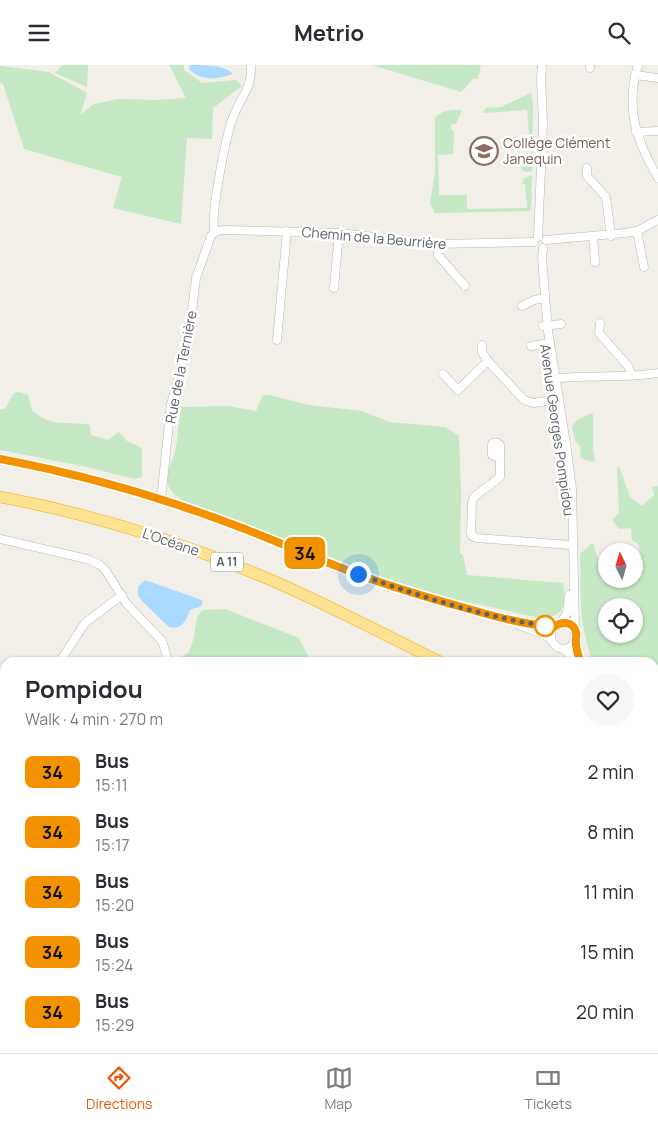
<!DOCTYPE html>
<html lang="en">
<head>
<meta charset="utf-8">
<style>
  :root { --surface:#fff; --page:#f7f7f7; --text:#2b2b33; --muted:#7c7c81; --line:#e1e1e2; --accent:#ea580c }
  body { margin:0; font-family:Manrope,sans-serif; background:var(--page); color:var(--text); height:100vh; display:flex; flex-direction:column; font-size:19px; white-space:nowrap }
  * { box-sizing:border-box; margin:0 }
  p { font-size:16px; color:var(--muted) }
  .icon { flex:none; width:28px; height:28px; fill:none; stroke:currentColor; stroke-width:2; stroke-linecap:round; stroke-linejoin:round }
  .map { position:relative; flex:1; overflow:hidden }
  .sheet { position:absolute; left:0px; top:592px; width:659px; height:396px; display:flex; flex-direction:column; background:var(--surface); border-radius:15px 15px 0 0; box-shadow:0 1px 4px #0004 }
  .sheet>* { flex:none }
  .badge { padding:0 10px; border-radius:8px; font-size:18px; line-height:32px }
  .needle { width:32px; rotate:355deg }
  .controls { position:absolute; left:598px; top:478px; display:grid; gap:10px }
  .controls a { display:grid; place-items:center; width:45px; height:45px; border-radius:50%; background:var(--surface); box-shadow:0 1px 4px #0004; font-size:25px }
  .you { position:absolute; width:25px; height:25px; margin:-12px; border:4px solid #fff; border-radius:50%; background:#1a73e8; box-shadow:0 0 0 8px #1a73e833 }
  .map>.badge { position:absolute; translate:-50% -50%; box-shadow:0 0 0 2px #fff }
  .round { display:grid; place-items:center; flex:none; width:52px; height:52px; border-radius:26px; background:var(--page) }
  .head { display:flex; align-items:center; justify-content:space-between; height:85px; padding:0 25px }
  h1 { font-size:24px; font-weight:700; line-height:38px }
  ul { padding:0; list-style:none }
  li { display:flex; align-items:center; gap:15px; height:60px; padding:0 25px }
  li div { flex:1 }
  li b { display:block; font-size:19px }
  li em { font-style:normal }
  li .badge { min-width:55px; font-weight:700; text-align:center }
  header { display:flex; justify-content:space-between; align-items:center; height:65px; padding:0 25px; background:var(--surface); font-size:22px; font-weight:700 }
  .tabs { display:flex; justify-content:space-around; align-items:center; height:70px; border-top:1px solid var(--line); background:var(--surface); font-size:14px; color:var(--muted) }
  .tabs a { display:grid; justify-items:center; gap:2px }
  .tabs .selected { color:var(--accent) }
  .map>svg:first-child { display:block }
  .green { fill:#c5e8c5; fill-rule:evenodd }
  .water { fill:#aadaff }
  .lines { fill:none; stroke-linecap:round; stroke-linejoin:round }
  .highway-tunnel { stroke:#ccccc8; stroke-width:11; stroke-dasharray:11 5.5; stroke-linecap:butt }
  .minor-casing { stroke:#b5b8bc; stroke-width:9 }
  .highway-casing { stroke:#f9ab00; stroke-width:12 }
  .minor { stroke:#fff; stroke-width:8 }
  .highway { stroke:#fde293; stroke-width:11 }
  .line-casing { stroke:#fff; stroke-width:11 }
  .line { stroke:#f39200; stroke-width:8 }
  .walk { stroke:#5f6368; stroke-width:5; stroke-dasharray:0 9 }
  .stop-dot { fill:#fff; stroke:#f39200; stroke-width:2.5 }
  .labels { text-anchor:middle; stroke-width:5; stroke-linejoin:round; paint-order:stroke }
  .shield { fill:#fff; stroke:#8f9295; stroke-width:1 }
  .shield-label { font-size:12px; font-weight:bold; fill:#5f6368 }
  .education-label { font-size:14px; fill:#785e54; stroke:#fff; text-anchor:start }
  .street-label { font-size:14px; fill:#5f6368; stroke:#fff }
</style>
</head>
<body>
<header><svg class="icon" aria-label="menu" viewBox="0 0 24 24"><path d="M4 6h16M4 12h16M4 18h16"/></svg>Metrio<svg class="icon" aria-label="search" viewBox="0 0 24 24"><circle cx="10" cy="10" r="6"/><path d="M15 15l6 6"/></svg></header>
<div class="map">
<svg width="658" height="988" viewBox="0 0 658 988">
  <rect width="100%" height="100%" fill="#f1efe8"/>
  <g class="green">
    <path d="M62 0H88L87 22 55 8Z"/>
    <path d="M169 0H184V5L202 18 236 15 242 21 213 43 212 74 187 73 181 159 113 143 122 112 24 84 3 19 0 18V1L49 7 87 28 80 50 94 39 118 34 157 35 186 33Z"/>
    <path d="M372 0H481L478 14H473L461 27Z"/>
    <path d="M531 28 533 37 532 106 526 107 522 105 520 101 530 100 531 91 527 45 483 48 486 43 501 42Z"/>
    <path d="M452 45H462L456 59H451V64L454 66 453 89 438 90 439 130H467V144L527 143 525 119H522L524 113 532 110 531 142 530 143 531 146 435 148 430 138 435 109V52L443 47Z"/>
    <path d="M19 327 28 330 32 346C56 364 64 355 90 360L91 370 108 375 118 367C123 370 124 373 127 376 132 379 138 380 142 384V412L134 414 87 402 0 385V344H5L14 328Z"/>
    <path d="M263 330H269L309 340 361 346 390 357 445 362 459 371 461 430 460 488 463 490 467 510 563 518C566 540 566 551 540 553L441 531 384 513 182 435C156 418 171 405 176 382 178 369 179 355 181 342L228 341 256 346Z"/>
    <path d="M591 348 593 349V384L595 397 588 396 580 392 581 382 575 376 572 361 577 355Z"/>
    <path d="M619 401 630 432 642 441 654 430 652 422 658 421V697L654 693V598L592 597 584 566 581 545 580 489 591 479H594C595 488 599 498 606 503V514L626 515 642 512 639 480 632 475 631 463 619 464 612 455 619 448 617 403ZM606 541H634V569H606Z"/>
    <path d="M225 544 299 573 311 597H174L189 587 194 573 197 552 202 545Z"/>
    <path d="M0 835 5 836V984H95L91 988H0Z"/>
  </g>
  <g class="water">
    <path d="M190 0C203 0 226 0 233 9 218 14 201 17 189 4Z"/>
    <path d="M145 515 202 535C205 543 196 542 190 545 186 555 183 565 169 562L142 536 138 530V522Z"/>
  </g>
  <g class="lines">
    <g class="highway-tunnel">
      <path d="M654 675 658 676"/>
      <path d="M654 684 658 685"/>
    </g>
    <defs>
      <g id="minor">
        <path d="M638 0C625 43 636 75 658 113"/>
        <path d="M590 3V0"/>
        <path d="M635 10 658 13"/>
        <path d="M636 67 658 66"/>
        <path d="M587 103V111L606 132 611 171"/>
        <path d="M637 166 644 202"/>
        <path d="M215 167 222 165 339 168 438 179 534 177"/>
        <path d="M538 172 543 58 541 14 542 0"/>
        <path d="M593 172 595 197"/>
        <path d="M546 175 625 168 637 166 658 155"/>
        <path d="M438 179V190L465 221"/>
        <path d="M543 183 542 193 548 266 567 385 572 424 575 564"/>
        <path d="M334 223 339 168"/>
        <path d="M522 241 534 235 545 233"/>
        <path d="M600 258 599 268 628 301 632 310"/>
        <path d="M543 261 561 259"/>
        <path d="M277 275 287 166"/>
        <path d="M531 281 550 278"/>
        <path d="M488 296 524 335 533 338 554 335"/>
        <path d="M443 309 458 325 488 296 482 287V280"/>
        <path d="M550 314C586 309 622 314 658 308"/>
        <path d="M556 346 565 406"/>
        <path d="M500 393 492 390V380L493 378H498L500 380V412L474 432 472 437 471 468 472 471 477 473 570 480"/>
        <path d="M0 394C80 409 161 432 237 461 271 474 305 489 339 502 381 519 425 532 468 544 496 552 525 560 554 562"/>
        <path d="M161 435 171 339 188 280 196 213 211 171 215 167C209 154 227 65 234 50 242 29 252 25 251 0"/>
        <path d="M0 474 87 494 100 500 106 506 126 538 162 576 169 598"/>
        <path d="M561 557 567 548 569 530"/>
        <path d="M519 560C529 564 539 567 548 572 553 576 554 581 559 583 575 588 581 567 570 559L559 558 552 564 551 575"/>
        <path d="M575 577 581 598"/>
        <path d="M564 584 577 598"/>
        <path d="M59 598 85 558 122 530"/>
        <path d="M0 638 5 636"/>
        <path d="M654 702 658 706"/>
        <path d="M654 925 658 927"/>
        <path d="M199 984 211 985"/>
        <path d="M491 984 507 988"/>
        <path d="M313 988 314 984"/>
        <path d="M419 988 420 984"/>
        <path d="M626 988 627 984"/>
      </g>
      <path id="highway" d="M0 432C93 449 184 478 271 515 329 540 385 570 442 598"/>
    </defs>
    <use href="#minor" class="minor-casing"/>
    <use href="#highway" class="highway-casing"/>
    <use href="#minor" class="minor"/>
    <use href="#highway" class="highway"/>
  </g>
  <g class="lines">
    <defs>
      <path id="line" d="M0 394C80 409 161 432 237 461 271 474 305 489 339 502 381 519 425 532 469 544 496 552 525 560 554 562 561 556 573 556 576 567 577 571 575 575 576 578 576 585 579 592 581 598"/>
    </defs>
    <use href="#line" class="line-casing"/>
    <use href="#line" class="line"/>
    <path class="walk" d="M358 509C418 531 481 551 545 561"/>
  </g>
  <defs>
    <symbol id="school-ring" viewBox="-11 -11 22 22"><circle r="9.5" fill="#fff" stroke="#8d6e63" stroke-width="1.5"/><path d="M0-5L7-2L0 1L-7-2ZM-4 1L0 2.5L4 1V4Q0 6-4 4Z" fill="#8d6e63"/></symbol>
  </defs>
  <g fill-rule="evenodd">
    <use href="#school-ring" x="468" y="70" width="32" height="32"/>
  </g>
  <circle class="stop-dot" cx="545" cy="561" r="10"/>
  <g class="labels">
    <rect class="shield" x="211" y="487.5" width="32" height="19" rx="4"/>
    <g class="shield-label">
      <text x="227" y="501">A 11</text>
    </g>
    <g class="education-label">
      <text x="503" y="83">Collège Clément<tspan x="503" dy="16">Janequin</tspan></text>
    </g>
    <g class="street-label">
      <text transform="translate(374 173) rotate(5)" y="5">Chemin de la Beurrière</text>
      <text transform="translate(181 302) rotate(-79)" y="5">Rue de la Ternière</text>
      <text transform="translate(557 365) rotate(82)" y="5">Avenue Georges Pompidou</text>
      <text transform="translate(171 477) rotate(19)" y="5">L’Océane</text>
    </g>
  </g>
</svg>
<div class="controls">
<a><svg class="needle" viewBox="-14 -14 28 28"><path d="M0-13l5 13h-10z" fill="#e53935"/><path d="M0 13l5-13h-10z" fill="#7c7c81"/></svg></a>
<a><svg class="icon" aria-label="locate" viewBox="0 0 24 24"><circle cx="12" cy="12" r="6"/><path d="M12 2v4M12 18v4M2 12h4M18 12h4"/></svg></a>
</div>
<div class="you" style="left:358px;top:509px"></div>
<b class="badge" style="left:305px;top:488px;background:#f39200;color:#111">34</b>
<section class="sheet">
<div class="head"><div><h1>Pompidou</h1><p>Walk · 4 min · 270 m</p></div><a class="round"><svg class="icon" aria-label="heart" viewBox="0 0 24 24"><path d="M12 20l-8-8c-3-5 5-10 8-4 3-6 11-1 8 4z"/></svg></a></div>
<ul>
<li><span class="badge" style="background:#f39200;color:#111">34</span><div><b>Bus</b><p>15:11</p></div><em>2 min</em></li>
<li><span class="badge" style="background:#f39200;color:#111">34</span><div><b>Bus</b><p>15:17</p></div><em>8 min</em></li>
<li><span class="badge" style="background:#f39200;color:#111">34</span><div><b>Bus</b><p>15:20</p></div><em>11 min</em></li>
<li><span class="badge" style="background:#f39200;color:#111">34</span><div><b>Bus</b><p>15:24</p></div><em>15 min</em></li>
<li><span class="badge" style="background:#f39200;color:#111">34</span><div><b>Bus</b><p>15:29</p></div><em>20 min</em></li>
</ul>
</section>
</div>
<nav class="tabs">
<a class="selected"><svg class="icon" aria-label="directions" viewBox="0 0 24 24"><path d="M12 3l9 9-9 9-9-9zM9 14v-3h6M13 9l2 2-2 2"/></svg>Directions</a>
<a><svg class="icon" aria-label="map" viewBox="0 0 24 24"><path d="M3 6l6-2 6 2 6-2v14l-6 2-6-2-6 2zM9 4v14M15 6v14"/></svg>Map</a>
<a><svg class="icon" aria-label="tickets" viewBox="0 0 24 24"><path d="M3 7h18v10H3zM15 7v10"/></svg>Tickets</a>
</nav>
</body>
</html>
